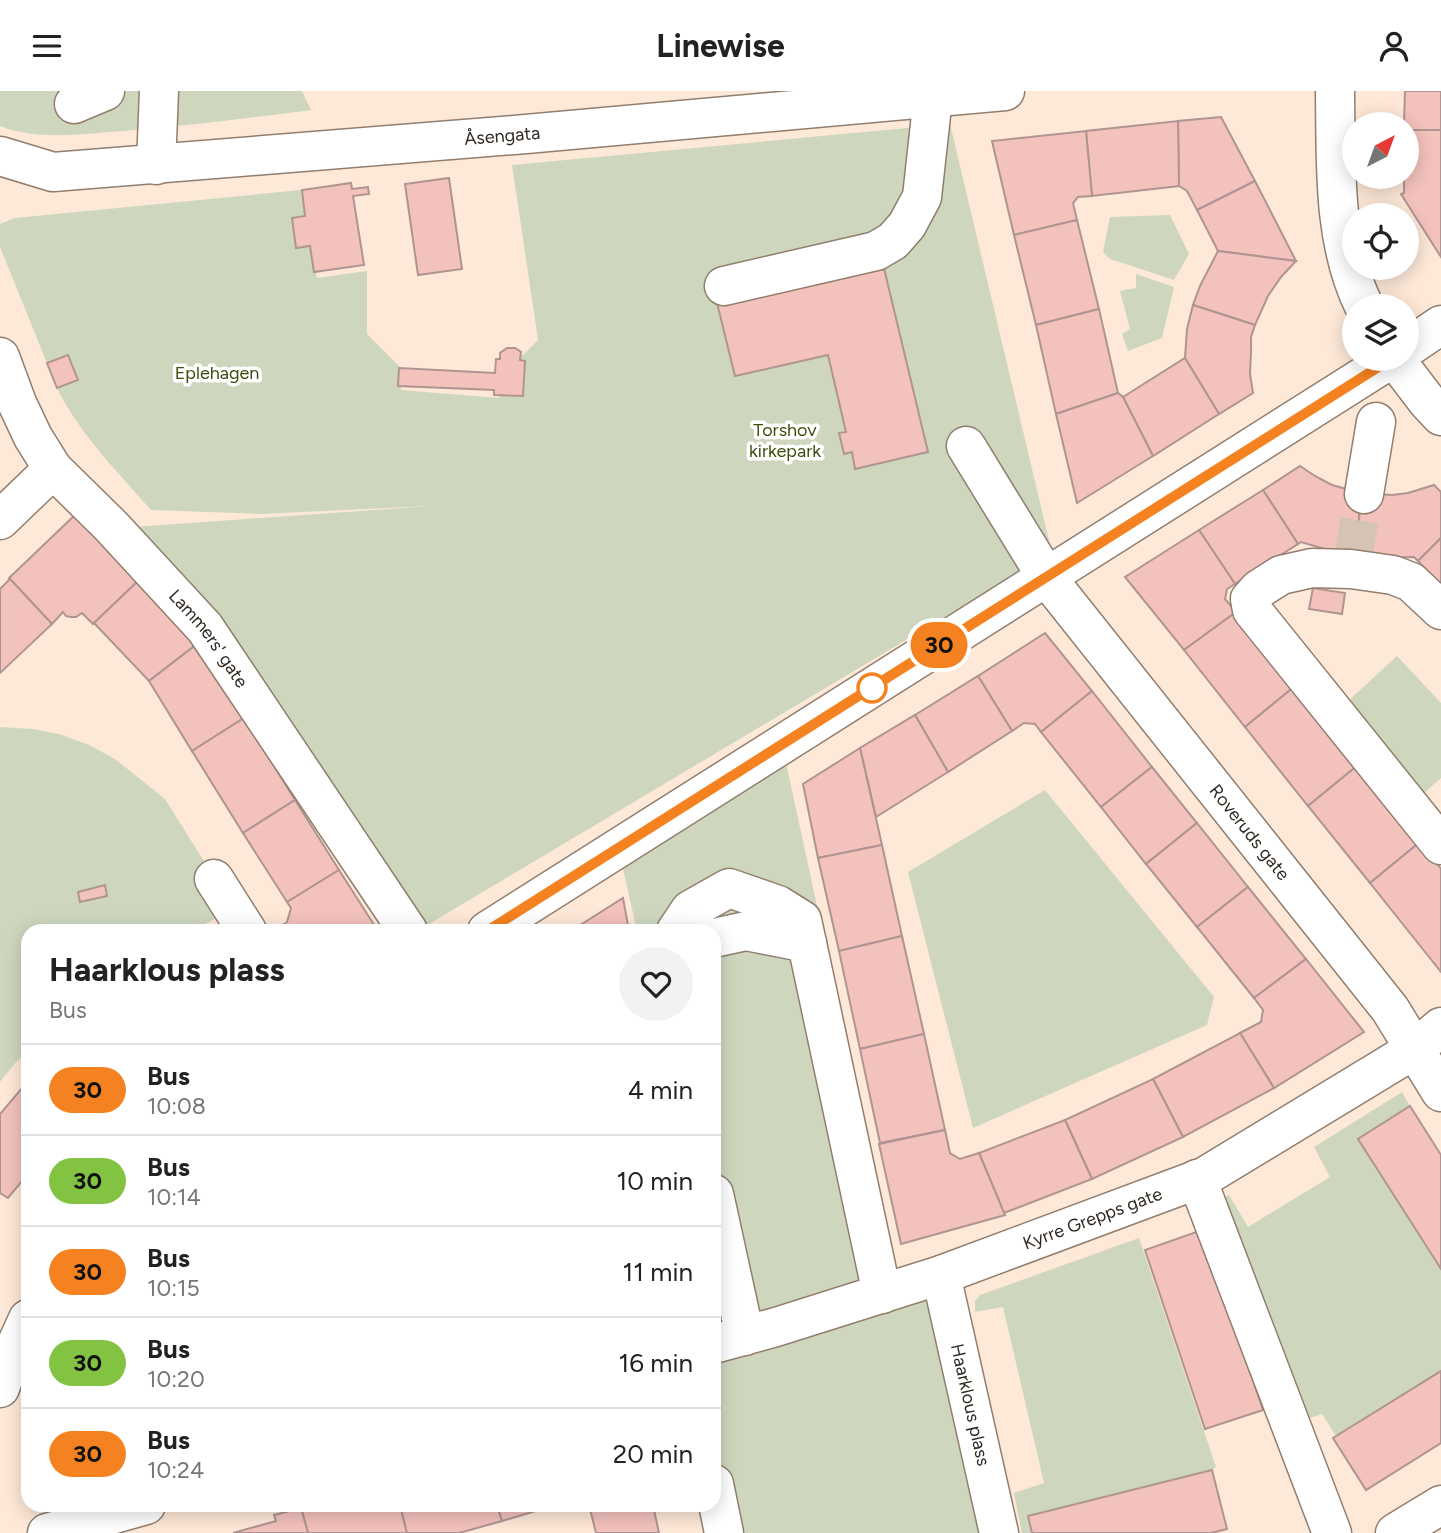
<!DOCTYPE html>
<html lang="en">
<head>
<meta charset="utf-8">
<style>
  :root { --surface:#fff; --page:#f2f2f2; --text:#222; --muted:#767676; --line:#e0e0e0 }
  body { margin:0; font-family:Figtree,sans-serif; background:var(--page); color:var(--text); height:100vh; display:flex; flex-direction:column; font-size:26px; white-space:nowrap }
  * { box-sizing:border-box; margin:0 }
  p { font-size:23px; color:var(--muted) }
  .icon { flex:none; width:38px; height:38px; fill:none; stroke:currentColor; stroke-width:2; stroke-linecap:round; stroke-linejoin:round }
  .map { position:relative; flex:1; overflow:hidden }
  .details { position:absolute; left:21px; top:833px; width:700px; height:588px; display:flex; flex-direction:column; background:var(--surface); border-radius:21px; box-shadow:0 4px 18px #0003 }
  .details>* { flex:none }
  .badge { padding:0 14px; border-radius:23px; font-size:24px; line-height:46px }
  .needle { width:46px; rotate:41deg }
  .controls { position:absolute; left:1342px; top:21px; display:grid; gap:14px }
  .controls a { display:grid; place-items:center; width:77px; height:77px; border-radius:50%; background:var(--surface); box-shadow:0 4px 18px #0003; font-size:35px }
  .map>.badge { position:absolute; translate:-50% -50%; box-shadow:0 0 0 4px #fff }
  .round { display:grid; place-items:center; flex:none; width:74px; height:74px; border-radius:37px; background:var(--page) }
  .overview { display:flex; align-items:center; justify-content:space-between; height:119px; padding:0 28px }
  h1 { font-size:33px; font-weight:700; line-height:52px }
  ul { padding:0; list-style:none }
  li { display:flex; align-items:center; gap:21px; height:91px; padding:0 28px; border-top:2px solid var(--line) }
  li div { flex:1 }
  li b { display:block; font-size:26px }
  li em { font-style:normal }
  li .badge { min-width:77px; font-weight:700; text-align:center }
  header { display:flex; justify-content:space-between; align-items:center; height:91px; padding:0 28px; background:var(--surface); font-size:32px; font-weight:700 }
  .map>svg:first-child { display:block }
  .green { fill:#ced7be }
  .building { fill:#f4c2bd; stroke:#af9492; stroke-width:2 }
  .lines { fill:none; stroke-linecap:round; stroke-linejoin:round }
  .minor-tunnel { stroke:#d5c3b4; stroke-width:38; stroke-dasharray:38 19; stroke-linecap:butt }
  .minor-casing { stroke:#917e6e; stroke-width:41 }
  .minor { stroke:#fff; stroke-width:38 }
  .line-casing { stroke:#fff; stroke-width:16 }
  .line { stroke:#f58220; stroke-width:10 }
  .stop-dot { fill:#fff; stroke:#f58220; stroke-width:3.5 }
  .labels { text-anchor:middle; stroke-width:7; stroke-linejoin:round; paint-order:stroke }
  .street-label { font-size:18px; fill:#302922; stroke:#fff }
  .park-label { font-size:18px; fill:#3b4d0e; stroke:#fff }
</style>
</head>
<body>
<header><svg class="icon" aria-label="menu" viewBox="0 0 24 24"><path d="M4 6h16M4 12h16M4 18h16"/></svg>Linewise<svg class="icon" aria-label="person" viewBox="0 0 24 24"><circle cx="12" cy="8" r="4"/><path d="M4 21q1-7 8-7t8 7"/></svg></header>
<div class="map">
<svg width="1441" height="1442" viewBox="0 0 1441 1442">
  <rect width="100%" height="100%" fill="#fee9d8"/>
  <g class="green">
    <path d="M0 0H302L311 19C249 27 186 35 123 40 83 43 39 50 0 35Z"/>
    <path d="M950 33 1052 462 419 839 133 436 431 415 261 423 151 419C118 381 80 344 57 297L78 289 68 264 47 272 0 156V133L15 127 301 99 317 187 367 180V243L402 278 401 299 499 307 502 285 538 249 512 74Z"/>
    <path d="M1170 124 1189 163 1174 189 1110 168 1103 161 1110 126Z"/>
    <path d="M1136 183 1174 196 1162 247 1128 260 1122 243 1130 238 1120 200 1136 197Z"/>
    <path d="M1397 565 1441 612V687L1420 706 1346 612Z"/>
    <path d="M0 636 33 638 59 643 89 654 115 668 165 708 234 818 191 840H28V960L16 971 0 991Z"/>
    <path d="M786 672 900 1197 941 1184 1003 1442H729L714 1377V1253L724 1249 714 1201V840H637L621 769Z"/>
    <path d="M1045 699 1214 906 1207 934 973 1037 908 781Z"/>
    <path d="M1402 1001 1410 1015 1359 1048 1441 1178V1280L1336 1345 1322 1323 1304 1329 1215 1111 1229 1104 1248 1136 1330 1086 1314 1056Z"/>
    <path d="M1139 1147 1216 1376 1212 1379 1029 1425 1032 1442H1022L1014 1402 1044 1392 1003 1216 975 1221V1210L980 1204Z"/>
  </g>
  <g class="building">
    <path d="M1405 0H1441V39H1407V33H1404Z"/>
    <path d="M1221 26 1255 90 1197 119 1187 100 1179 95 1178 30Z"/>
    <path d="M1178 30 1179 95 1092 105 1086 40Z"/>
    <path d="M1407 39H1441V166L1401 103 1404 102V86H1407Z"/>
    <path d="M1086 40 1092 105 1078 106 1073 112 1077 129 1014 144 992 50Z"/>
    <path d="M449 87 462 178 418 184 405 93Z"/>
    <path d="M1255 90 1296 170 1218 160 1197 119Z"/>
    <path d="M351 92 352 98 368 96 369 103 353 105 364 174 314 181 310 155 296 157 292 127 305 125 302 99Z"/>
    <path d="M1077 129 1099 218 1036 234 1014 144Z"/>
    <path d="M1218 160 1296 170 1281 186 1268 205 1255 234 1193 214 1200 195Z"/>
    <path d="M883 173 928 361 855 378 852 361 844 363 839 342 846 341 828 264 735 285 717 212Z"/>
    <path d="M1193 214 1255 234 1251 246V260L1250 283 1253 302 1219 323 1185 267 1187 238Z"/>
    <path d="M1099 218 1118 302 1056 323 1036 234Z"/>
    <path d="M507 257H515L521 261 520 269 525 270 523 305 494 304V299L398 295 399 277 495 282 496 268H500V262Z"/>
    <path d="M68 264 78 289 57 297 47 272Z"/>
    <path d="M1185 267 1219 323 1153 365 1123 306Z"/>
    <path d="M1118 302 1123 306 1153 365 1077 412 1056 323Z"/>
    <path d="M1300 375 1315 385 1332 394 1361 402 1356 467 1301 451 1298 453 1263 399Z"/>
    <path d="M1434 394 1441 401V447L1418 470 1414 466 1356 467 1361 402 1392 404 1408 402Z"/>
    <path d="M1263 399 1298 453 1235 493 1199 439Z"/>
    <path d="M75 424 138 490 93 533 82 522 76 526H71L66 525 63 521 52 533 9 487Z"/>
    <path d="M1199 439 1235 493 1227 498 1225 508 1236 521 1184 559 1125 486Z"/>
    <path d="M1441 447V494L1418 470Z"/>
    <path d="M10 488 52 533 0 582V498Z"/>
    <path d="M138 490 197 553 149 590 94 532Z"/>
    <path d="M1313 497 1345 502 1342 523 1309 518Z"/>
    <path d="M1236 521 1295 595 1245 636 1184 559Z"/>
    <path d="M1045 542 1092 600 1041 641 1035 633 1024 632 1012 640 978 585Z"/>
    <path d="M197 553 244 627 192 660 149 590Z"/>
    <path d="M978 585 1012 640 948 681 915 624Z"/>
    <path d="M1295 595 1358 674 1308 715 1245 636Z"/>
    <path d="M1092 600 1152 676 1101 716 1041 641Z"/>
    <path d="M915 624 948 681 876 726 860 657Z"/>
    <path d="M244 627 295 709 243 742 192 660Z"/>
    <path d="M860 657 882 754 818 767 803 693Z"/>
    <path d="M1358 674 1420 751 1370 792 1308 715Z"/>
    <path d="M1152 676 1197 732 1146 773 1101 716Z"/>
    <path d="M295 709 339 779 287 811 243 742Z"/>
    <path d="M1197 732 1248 796 1197 836 1146 773Z"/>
    <path d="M1420 751 1441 778V881L1370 792Z"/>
    <path d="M882 754 902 845 839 860 818 767Z"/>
    <path d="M339 779 378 840H274L287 831 291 817 287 811Z"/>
    <path d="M105 794 107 805 80 811 78 801Z"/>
    <path d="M1248 796 1306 868 1254 907 1197 836Z"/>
    <path d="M623 807 629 840H571Z"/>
    <path d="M902 845 924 943 860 958 839 860Z"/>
    <path d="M1306 868 1364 941 1274 997 1240 942 1261 931 1263 919 1254 907Z"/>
    <path d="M1240 942 1274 997 1183 1046 1153 988Z"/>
    <path d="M924 943 945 1039 880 1052 860 958Z"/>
    <path d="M1153 988 1183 1046 1092 1088 1065 1029Z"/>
    <path d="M28 990V1083L8 1107 0 1102V1023Z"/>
    <path d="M1410 1015 1441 1064V1178L1358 1048Z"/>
    <path d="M1065 1029 1092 1088 1004 1122 979 1062Z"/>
    <path d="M945 1039 950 1062 960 1068 979 1062 1005 1124 901 1153 879 1053Z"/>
    <path d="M1202 1139 1263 1319 1205 1338 1145 1159Z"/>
    <path d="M1441 1280V1352L1366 1399 1333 1347Z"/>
    <path d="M1212 1379 1227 1438 1211 1442H1032L1028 1425Z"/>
    <path d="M311 1414H400L407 1442H308L301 1417Z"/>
    <path d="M400 1414H497L502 1430 459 1442H407Z"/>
    <path d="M497 1414H556L502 1430Z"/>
    <path d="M589 1414H653L659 1442H596Z"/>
    <path d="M301 1417 308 1442H233L276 1430 274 1424Z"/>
  </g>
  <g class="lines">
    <path class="minor-tunnel" d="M1353 467 1364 403"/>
    <defs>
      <g id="minor">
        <path d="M1335 0C1336 71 1332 150 1364 215"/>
        <path d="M74 13 105 0"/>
        <path id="s1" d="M0 65 53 81 526 43 1005 0"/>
        <path d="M156 74 159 0"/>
        <path d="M724 195 876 160 893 150 907 134 922 106 933 6"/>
        <path d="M1407 257 1441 234"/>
        <path id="s2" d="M0 266 17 312 33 346 53 378 111 435 205 537 408 840"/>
        <path d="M1395 268 1427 310 1441 325"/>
        <path id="s3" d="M966 355 1047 487 1390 918 1441 1001"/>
        <path d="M1364 403 1376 331"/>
        <path d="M0 429 53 378"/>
        <path d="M1441 519 1411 491 1393 484 1351 478 1312 477 1281 484 1259 498 1250 508 1252 519 1441 754"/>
        <path d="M214 788 247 840"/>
        <path d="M487 840 1391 268"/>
        <path d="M676 840 690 819 729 797 778 814 802 829 882 1203"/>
        <path d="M714 847 746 840 807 852"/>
        <path d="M1197 1088 1332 1442"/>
        <path d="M714 1103 745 1245"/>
        <path id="s4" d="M941 1184 999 1442"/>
        <path id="s5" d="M714 1253 776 1236 941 1184 1204 1086 1415 958 1441 936"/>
        <path d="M0 1297 12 1263 28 1228"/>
        <path d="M714 1393 724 1442"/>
        <path d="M47 1442 146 1414"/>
        <path d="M1395 1442 1441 1414"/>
      </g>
    </defs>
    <use href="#minor" class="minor-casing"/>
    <use href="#minor" class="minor"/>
  </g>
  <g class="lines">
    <defs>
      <path id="line" d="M487 840 1391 268"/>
    </defs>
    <use href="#line" class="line-casing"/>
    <use href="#line" class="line"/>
  </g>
  <circle class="stop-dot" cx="872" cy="597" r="14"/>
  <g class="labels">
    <g class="street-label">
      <text dy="6" stroke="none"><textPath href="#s1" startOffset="506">Åsengata</textPath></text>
      <text dy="6" stroke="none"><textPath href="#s2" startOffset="355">Lammers' gate</textPath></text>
      <text dy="6" stroke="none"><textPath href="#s3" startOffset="480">Roveruds gate</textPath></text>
      <text dy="6" stroke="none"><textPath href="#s5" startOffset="399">Kyrre Grepps gate</textPath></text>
      <text dy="6" stroke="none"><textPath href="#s4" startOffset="133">Haarklous plass</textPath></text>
    </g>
    <g class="park-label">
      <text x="217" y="288">Eplehagen</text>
      <text x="785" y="345">Torshov<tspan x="785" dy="21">kirkepark</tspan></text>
    </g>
  </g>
</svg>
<div class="controls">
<a><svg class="needle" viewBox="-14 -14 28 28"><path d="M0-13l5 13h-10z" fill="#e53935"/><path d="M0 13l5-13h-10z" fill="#767676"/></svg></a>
<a><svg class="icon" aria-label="locate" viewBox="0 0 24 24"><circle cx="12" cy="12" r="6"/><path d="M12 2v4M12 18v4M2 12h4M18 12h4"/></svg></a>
<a><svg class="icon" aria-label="layers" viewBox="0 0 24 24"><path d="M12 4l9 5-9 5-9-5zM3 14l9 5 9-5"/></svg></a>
</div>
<b class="badge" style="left:939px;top:554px;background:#f58220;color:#111">30</b>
<section class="details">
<div class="overview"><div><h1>Haarklous plass</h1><p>Bus</p></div><a class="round"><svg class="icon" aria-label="heart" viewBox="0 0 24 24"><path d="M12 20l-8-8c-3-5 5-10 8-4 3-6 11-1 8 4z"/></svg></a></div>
<ul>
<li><span class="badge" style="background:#f58220;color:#111">30</span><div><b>Bus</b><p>10:08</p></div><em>4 min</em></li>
<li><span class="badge" style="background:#82c341;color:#111">30</span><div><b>Bus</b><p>10:14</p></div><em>10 min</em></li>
<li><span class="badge" style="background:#f58220;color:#111">30</span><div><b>Bus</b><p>10:15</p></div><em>11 min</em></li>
<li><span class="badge" style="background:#82c341;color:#111">30</span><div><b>Bus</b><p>10:20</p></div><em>16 min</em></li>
<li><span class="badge" style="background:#f58220;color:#111">30</span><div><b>Bus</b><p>10:24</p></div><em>20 min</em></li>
</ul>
</section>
</div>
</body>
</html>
